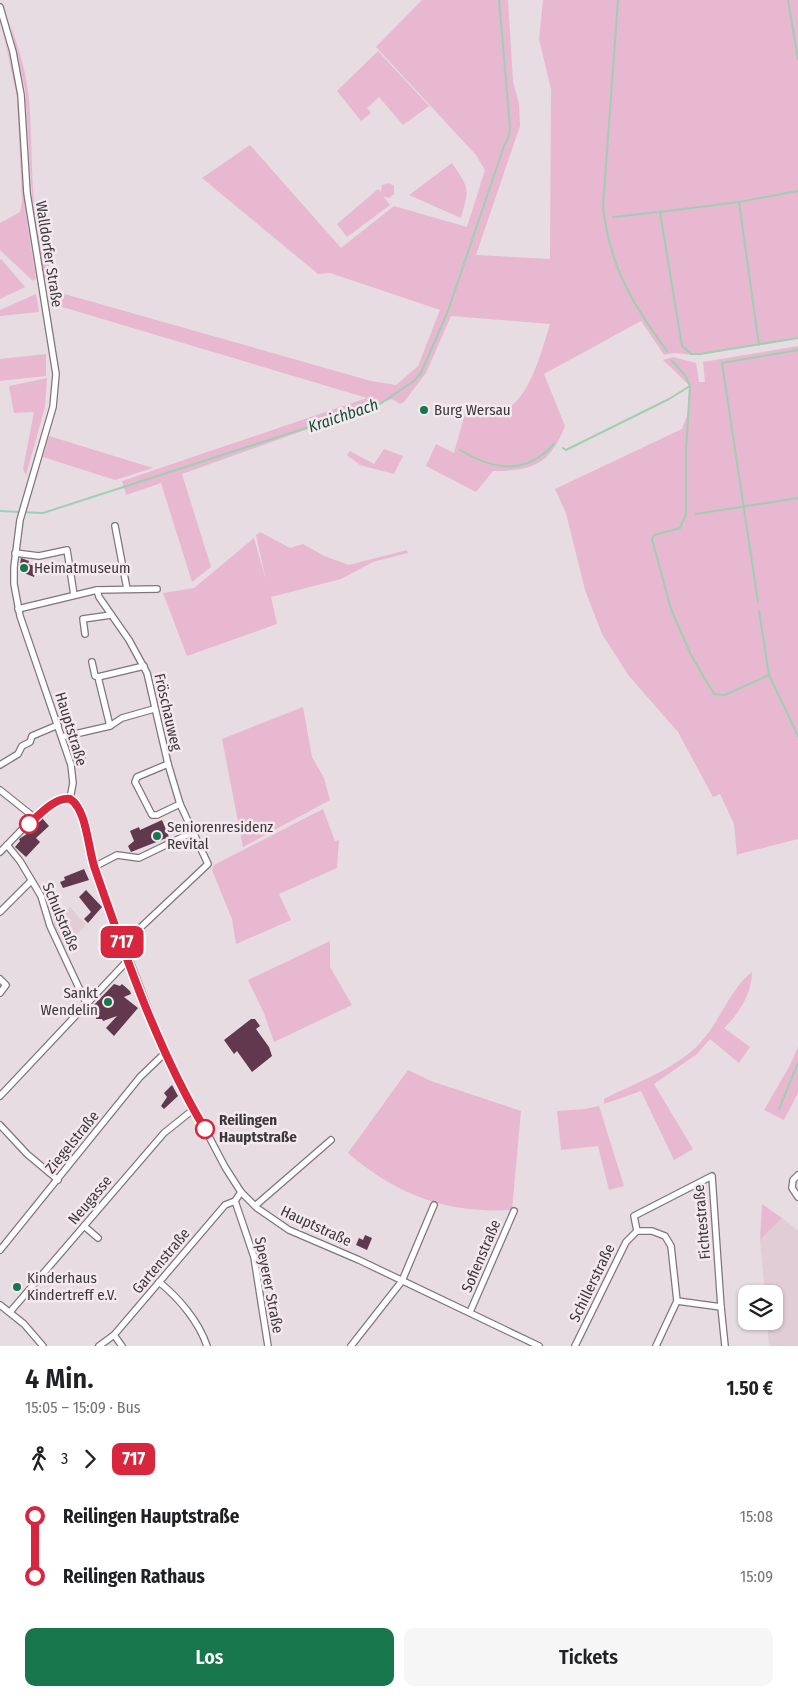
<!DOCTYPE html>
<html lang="de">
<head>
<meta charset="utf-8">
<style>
  :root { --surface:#fff; --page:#f6f6f6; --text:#202124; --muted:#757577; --accent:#18764c }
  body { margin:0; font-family:"Fira Sans Condensed",sans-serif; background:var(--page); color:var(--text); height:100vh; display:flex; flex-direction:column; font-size:19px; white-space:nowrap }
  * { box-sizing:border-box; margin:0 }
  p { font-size:16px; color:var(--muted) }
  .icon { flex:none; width:28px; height:28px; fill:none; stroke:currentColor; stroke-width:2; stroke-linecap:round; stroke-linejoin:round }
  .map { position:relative; height:1346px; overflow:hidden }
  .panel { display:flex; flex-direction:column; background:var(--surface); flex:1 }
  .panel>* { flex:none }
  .badge { padding:0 10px; border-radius:8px; font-size:18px; line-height:32px }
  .controls { position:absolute; left:738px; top:1285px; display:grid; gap:10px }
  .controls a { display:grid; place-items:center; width:45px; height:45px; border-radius:10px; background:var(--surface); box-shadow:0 1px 4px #0004; font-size:25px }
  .map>.badge { position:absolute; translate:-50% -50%; box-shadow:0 0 0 2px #fff }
  .legs { display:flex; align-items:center; gap:8px; height:55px; padding:0 25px; font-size:16px }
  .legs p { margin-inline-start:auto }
  .headline { display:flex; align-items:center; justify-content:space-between; height:85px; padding:0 25px }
  h1 { font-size:28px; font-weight:600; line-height:38px }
  .primary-button { display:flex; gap:10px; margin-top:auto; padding:10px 25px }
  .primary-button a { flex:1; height:58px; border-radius:10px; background:var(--accent); color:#fff; font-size:20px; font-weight:600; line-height:58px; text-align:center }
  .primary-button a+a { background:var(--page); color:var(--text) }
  ul { padding:0 25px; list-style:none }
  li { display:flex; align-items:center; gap:18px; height:60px; font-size:19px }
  li i { display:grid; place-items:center; width:8px; height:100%; margin:0 6px; background:currentColor }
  li i::after { content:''; width:12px; height:12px; margin:-6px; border:4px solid; border-radius:50%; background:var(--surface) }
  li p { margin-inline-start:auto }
  li:first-child i { background:linear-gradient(#0000 50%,currentColor 0) }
  li:last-child i { background:linear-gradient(currentColor 50%,#0000 0) }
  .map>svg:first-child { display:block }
  .built { fill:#e0cdd6 }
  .green { fill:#e7b8d0 }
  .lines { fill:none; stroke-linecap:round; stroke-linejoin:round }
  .stream { stroke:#9ecfb2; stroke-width:2 }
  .building { fill:#62384f }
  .minor-casing { stroke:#7f757a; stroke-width:8 }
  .minor { stroke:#fff; stroke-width:5.5 }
  .line-1-casing { stroke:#fff; stroke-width:11 }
  .line-1 { stroke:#d7263d; stroke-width:8 }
  .poi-dot { fill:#18764c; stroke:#f4e9ef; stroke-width:2 }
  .stop-1-dot { fill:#fff; stroke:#d7263d; stroke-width:2.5 }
  .labels { text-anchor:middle; stroke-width:5; stroke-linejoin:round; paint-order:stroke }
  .street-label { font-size:15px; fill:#3c383a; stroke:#f4e9ef }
  .poi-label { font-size:15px; fill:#3c383a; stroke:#f4e9ef; text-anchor:start }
  .stop-label { font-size:15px; font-weight:bold; fill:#3c383a; stroke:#f4e9ef; text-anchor:start }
  .water-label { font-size:16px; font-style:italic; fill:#175135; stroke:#f4e9ef }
</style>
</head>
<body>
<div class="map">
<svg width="798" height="1346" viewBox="0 0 798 1346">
  <rect width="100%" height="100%" fill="#e7dce2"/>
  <g class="built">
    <path d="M70 907 86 925 64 948 52 925Z"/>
    <path d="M782 1218 798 1230V1346H769L767 1321H774V1294H765L760 1240Z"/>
  </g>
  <g class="green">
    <path d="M422 0H508L513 81 519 104 520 126 476 255 550 259 551 89 539 39 543 0H798V338L697 355C685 355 676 351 664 355L641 321 544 374 565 426C550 464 534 471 493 471L476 492 426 466 436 444 454 453 465 414C476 413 489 414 500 412 529 404 542 349 550 324L451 316 426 373 404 402 400 404 392 399 182 474 211 567 192 582 161 483 126 495 122 481 367 398 49 303 52 295 49 289 53 284 54 291 371 381 396 385 418 366 440 310 330 273 318 274 202 178 250 145 341 248 394 206 467 227 485 170 476 155 376 47Z"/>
    <path d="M0 18 18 92 25 208 36 278 33 281 0 250V223L20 212 22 201 17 97Z"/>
    <path d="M10 22C16 42 24 63 27 85 36 128 24 248 57 275L48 281 44 278 33 211 25 90Z"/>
    <path d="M378 51 429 106 403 125 379 97 367 108 371 113 361 121 337 91Z"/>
    <path d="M452 163C469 189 470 187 461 218L409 195Z"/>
    <path d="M389 183 394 186V194L389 198 383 196 390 205 347 237 337 224 378 189 381 192 382 185Z"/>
    <path d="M1 259 25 287 0 299V260Z"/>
    <path d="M36 294 39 312 0 316V310Z"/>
    <path d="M798 346V839L739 854 737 856 734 824 720 794 713 797 678 732 629 676 602 634 585 590 566 513 555 489 682 429 688 413 689 385 663 360 673 357 696 363 699 382H705L703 362Z"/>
    <path d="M46 354V376L0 381V359Z"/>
    <path d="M47 378 45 407 26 475 23 469 34 412 14 413 9 386Z"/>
    <path d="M49 436 153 468 115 480 43 457Z"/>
    <path d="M384 449 403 456 394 474 360 465 347 455 350 451 374 464Z"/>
    <path d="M260 532 290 548 303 544 324 556 349 565 407 550 408 553 373 562 341 579 271 597 277 624 187 656 163 593 194 588 254 538 266 580 256 535Z"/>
    <path d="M303 707 312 757 324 778 330 800 243 847 222 739Z"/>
    <path d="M323 809 335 841 339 840 337 868 279 894 291 920 236 944 232 919 212 870 214 865Z"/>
    <path d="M330 941V967L352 1005 274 1042 264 1013 248 980Z"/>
    <path d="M752 972C752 993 739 1014 724 1028L750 1047 739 1063 710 1039 697 1054 654 1084 693 1149 674 1160 641 1091 604 1104V1099C635 1083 676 1069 700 1043 720 1022 729 990 752 972Z"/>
    <path d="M798 1047V1093L784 1120 764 1110 789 1067Z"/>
    <path d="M408 1070 431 1081 521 1111 512 1210C449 1214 396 1195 348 1153Z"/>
    <path d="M599 1106 624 1186 609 1190 598 1146 561 1150 557 1111 585 1109Z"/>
    <path d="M762 1204 782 1218 760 1240Z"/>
  </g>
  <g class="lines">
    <g class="stream">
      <path d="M618 0 603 206C609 265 632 304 667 351"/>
      <path d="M788 0 798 59"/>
      <path d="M739 202 798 191"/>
      <path d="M613 217 660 212"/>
      <path d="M759 345 739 202 660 212 682 346 691 354H700L798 338"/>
      <path d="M690 386 686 450V514L680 528 654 535 652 539 671 609 691 655 714 694 725 695 769 675 759 611"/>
      <path d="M563 448 566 450 669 399 690 386 685 375 672 361"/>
      <path d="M460 450C494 470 525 476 554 444"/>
      <path d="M0 511 43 513 380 404 414 381 421 373 448 311 504 146 509 136 510 126 499 0"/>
      <path d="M696 514 798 498"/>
      <path d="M758 602 722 363 798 350"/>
      <path d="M769 675 798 736"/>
      <path d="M779 1109 798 1063"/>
    </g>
  </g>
  <g class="building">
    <path d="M21 558 29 561 28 564 38 567 34 577 19 571Z"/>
    <path d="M79 742 86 759 75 761 70 744Z"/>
    <path d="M42 818 49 826 36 838 40 842 26 857 15 847 20 841 19 839 33 830 32 828Z"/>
    <path d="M162 820 169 837 131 852 128 846 134 841 130 831 139 827 140 830Z"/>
    <path d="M84 869 89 880 63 888 60 882 65 880 64 877Z"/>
    <path d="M86 890 102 907 88 923 84 919 91 912 79 897Z"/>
    <path d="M114 984 120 986 122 984 130 991 131 994 124 997 138 1008 114 1036 106 1028 117 1016 103 1021 102 1019H96V1015L92 1016 91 1008Z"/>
    <path d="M251 1019H255L260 1026 256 1029 269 1047 272 1056 252 1072 237 1051 234 1054 224 1040Z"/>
    <path d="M172 1085 178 1096 164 1109 161 1106 167 1097 164 1093Z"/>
    <path d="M365 1235 372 1238 367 1250 356 1245 359 1238 363 1240Z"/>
  </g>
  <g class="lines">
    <defs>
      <g id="minor">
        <path d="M0 7 13 52 21 95 27 193 56 374 53 407 20 520 14 567V584L20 616 71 765 73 783 70 799"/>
        <path d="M115 526 127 589"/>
        <path d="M15 553 39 556 67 550 74 595"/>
        <path d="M97 590 99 597 129 640 147 673 168 764 180 804 208 864 123 944"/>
        <path d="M18 609 97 590 157 589"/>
        <path d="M85 634 83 619 111 615"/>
        <path d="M92 662 95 676 98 677 110 726"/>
        <path d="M98 677 144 666"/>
        <path d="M62 737 110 726 122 718 154 709"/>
        <path d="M168 764 137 777 135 782 152 815H157L180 804"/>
        <path d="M0 765 18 754 22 746 30 742 32 736 58 725"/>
        <path d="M0 790 35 818"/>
        <path d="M70 799 81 811 94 867 165 1053 225 1167 241 1192 257 1208 289 1230 359 1260 539 1346"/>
        <path d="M7 845 20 861 41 896 50 926 86 1003"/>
        <path d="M0 852C15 838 49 796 70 799"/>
        <path d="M94 867 117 855 139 858 193 832"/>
        <path d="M0 912 31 881"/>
        <path d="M0 979 6 985 0 993"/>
        <path d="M0 1096 129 959"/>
        <path d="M0 1125 27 1154 58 1180"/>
        <path d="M798 1175 793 1180 792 1188 798 1197"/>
        <path d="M235 1201 254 1257 268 1346"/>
        <path d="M255 1206 331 1140"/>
        <path d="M84 1226 98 1238"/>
        <path d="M637 1231 634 1216 712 1176 721 1307 677 1301"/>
        <path d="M0 1250 140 1077 165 1053"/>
        <path d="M159 1282C179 1298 199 1322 207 1346"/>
        <path d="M0 1305 24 1324 43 1346"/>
        <path d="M721 1307 725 1346"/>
        <path d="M10 1312 164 1133 194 1109"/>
        <path d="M470 1312 514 1211"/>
        <path d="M114 1335 122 1346"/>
        <path d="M99 1346 114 1335 225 1205 235 1201 241 1192"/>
        <path d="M351 1346 402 1281 434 1205"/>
        <path d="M575 1346 626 1242 637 1231H652L665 1236 671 1246 677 1301 656 1346"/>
      </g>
    </defs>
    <use href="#minor" class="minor-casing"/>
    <use href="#minor" class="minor"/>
  </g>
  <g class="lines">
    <defs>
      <path id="line-1" d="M29 824C40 814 55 797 70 799 87 809 88 850 95 869 125 955 158 1051 205 1129"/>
    </defs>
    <use href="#line-1" class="line-1-casing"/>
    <use href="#line-1" class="line-1"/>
  </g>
  <g class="poi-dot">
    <circle cx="424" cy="410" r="5"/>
    <circle cx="24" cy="568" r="5"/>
    <circle cx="157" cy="836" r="5"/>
    <circle cx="108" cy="1002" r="5"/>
    <circle cx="17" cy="1287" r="5"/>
  </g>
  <g class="stop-1-dot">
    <circle cx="29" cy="824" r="9"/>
    <circle cx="205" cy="1129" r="9"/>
  </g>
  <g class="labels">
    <g class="street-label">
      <text transform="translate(49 254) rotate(81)" y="5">Walldorfer Straße</text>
      <text transform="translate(168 712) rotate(77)" y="5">Fröschauweg</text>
      <text transform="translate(71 729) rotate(73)" y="5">Hauptstraße</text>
      <text transform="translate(61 917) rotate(67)" y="5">Schulstraße</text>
      <text transform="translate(72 1142) rotate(-51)" y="5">Ziegelstraße</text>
      <text transform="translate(90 1200) rotate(-50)" y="5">Neugasse</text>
      <text transform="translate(702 1222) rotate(-95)" y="5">Fichtestraße</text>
      <text transform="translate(316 1226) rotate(25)" y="5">Hauptstraße</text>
      <text transform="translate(481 1256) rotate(-67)" y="5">Sofienstraße</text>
      <text transform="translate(161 1261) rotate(-50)" y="5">Gartenstraße</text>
      <text transform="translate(592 1283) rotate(-64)" y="5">Schillerstraße</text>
      <text transform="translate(269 1285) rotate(79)" y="5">Speyerer Straße</text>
    </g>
    <g class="poi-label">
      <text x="434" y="415">Burg Wersau</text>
      <text x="34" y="573">Heimatmuseum</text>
      <text x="167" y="832">Seniorenresidenz<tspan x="167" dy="17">Revital</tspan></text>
      <text x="98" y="998" text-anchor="end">Sankt<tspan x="98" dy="17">Wendelin</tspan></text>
      <text x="27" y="1283">Kinderhaus<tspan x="27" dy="17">Kindertreff e.V.</tspan></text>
    </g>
    <g class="stop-label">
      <text x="219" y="1125">Reilingen<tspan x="219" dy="17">Hauptstraße</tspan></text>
    </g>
    <g class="water-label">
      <text transform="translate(343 415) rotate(-19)" y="6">Kraichbach</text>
    </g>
  </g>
</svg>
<div class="controls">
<a><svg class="icon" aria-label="layers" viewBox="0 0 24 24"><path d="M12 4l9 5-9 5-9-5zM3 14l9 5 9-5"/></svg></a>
</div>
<b class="badge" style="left:122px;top:942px;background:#d7263d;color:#fff">717</b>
</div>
<section class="panel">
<div class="headline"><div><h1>4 Min.</h1><p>15:05 – 15:09 · Bus</p></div><b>1.50 €</b></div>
<div class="legs"><svg class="icon" aria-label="walk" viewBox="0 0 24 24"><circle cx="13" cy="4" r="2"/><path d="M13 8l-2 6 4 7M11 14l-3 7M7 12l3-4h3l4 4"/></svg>3<svg class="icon" aria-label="forward" viewBox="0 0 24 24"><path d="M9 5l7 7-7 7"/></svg><b class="badge" style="background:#d7263d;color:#fff">717</b></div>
<ul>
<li><i style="color:#d7263d"></i><b>Reilingen Hauptstraße</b><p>15:08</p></li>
<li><i style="color:#d7263d"></i><b>Reilingen Rathaus</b><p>15:09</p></li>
</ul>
<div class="primary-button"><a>Los</a><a>Tickets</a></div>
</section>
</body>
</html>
